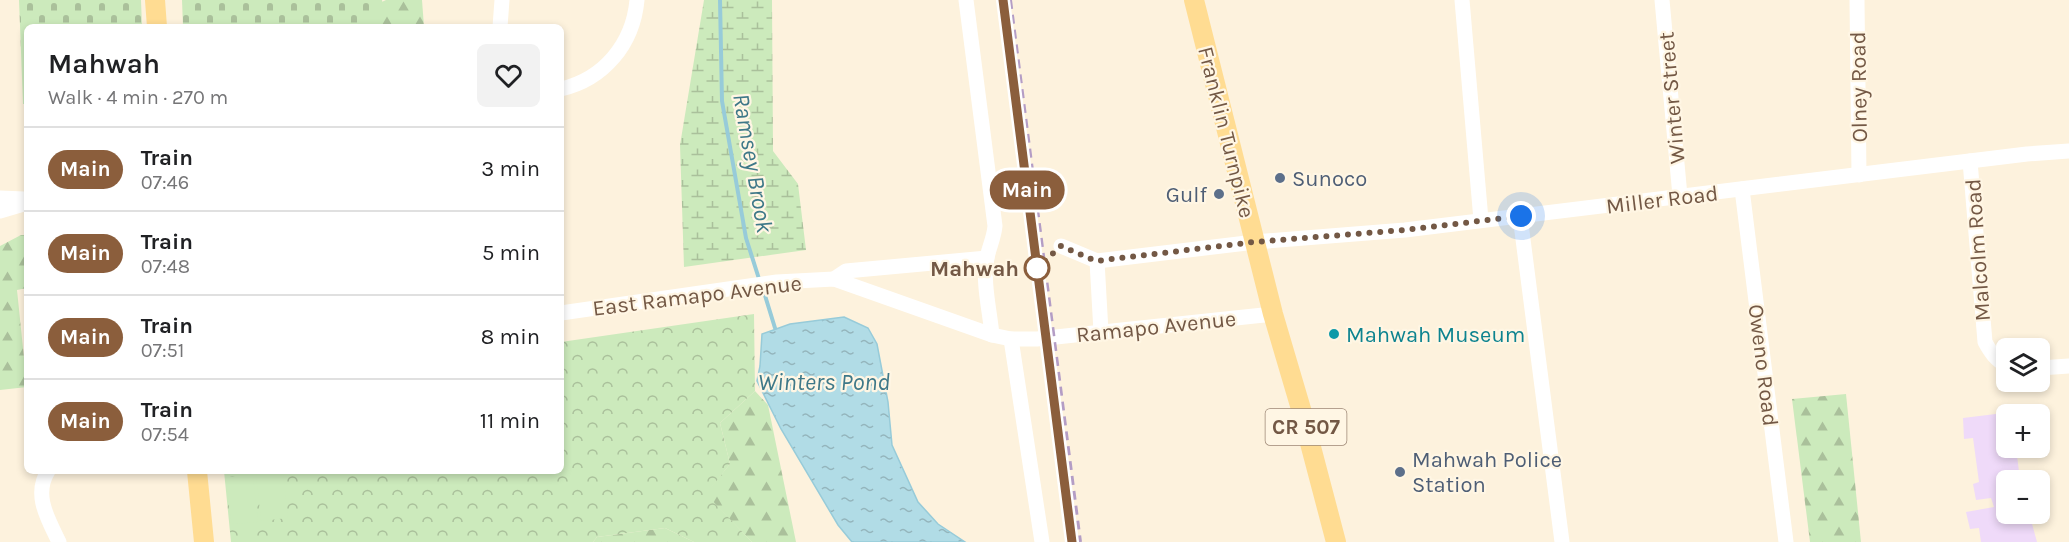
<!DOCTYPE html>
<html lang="en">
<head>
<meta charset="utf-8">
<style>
  :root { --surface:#fff; --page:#f2f2f2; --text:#202124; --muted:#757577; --line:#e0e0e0 }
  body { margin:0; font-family:Karla,sans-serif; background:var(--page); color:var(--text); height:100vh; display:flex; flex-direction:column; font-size:22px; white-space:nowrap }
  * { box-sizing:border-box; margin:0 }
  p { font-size:20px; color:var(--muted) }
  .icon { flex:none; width:33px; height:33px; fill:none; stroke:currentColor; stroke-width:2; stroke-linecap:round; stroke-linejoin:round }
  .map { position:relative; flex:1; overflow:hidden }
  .panel { position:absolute; left:24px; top:24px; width:540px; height:450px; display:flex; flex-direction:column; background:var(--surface); border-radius:9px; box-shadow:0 3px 9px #0003 }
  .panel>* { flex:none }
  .badge { padding:0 12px; border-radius:20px; font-size:21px; line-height:39px }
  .controls { position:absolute; left:1996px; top:338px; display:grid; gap:12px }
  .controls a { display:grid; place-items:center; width:54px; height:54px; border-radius:9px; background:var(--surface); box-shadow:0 3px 9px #0003; font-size:30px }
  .you { position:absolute; width:30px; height:30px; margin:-15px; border:4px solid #fff; border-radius:50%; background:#1a73e8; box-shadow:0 0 0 9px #1a73e833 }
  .map>.badge { position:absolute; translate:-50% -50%; box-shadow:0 0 0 3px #fff }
  .round { display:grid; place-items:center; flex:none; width:63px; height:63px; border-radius:9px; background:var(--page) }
  .headline { display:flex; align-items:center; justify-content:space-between; height:102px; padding:0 24px }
  h1 { font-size:28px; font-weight:600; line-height:45px }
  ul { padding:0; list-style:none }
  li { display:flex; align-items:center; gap:18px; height:84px; padding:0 24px; border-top:2px solid var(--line) }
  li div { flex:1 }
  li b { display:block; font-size:22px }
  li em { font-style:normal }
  li .badge { min-width:66px; font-weight:700; text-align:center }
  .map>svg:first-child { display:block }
  .education { fill:#efdaf9 }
  .forest { fill:url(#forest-firs) }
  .wetland { fill:url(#wetland-marsh) }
  .cemetery { fill:url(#cemetery-stones) }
  .park { fill:url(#park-crowns) }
  .pitch { fill:#cceabc }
  .water { fill:url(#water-ripples); stroke:#97cbd9; stroke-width:1.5 }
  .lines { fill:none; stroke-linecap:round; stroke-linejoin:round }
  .stream { stroke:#97cbd9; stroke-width:4 }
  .minor { stroke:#fff; stroke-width:15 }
  .major { stroke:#ffdc92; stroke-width:20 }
  .rail { stroke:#b49dc5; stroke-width:4; stroke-dasharray:9 6; stroke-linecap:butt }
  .line-casing { stroke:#fff; stroke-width:14 }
  .line { stroke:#8b5e3c; stroke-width:9 }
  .walk { stroke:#735845; stroke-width:6; stroke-dasharray:0 10.8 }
  .service-dot { fill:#5c6f8a; stroke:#fff6e4; stroke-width:2 }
  .stop-dot { fill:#fff; stroke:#8b5e3c; stroke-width:3 }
  .culture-dot { fill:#0f9aa8; stroke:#fff6e4; stroke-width:2 }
  .labels { text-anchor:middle; stroke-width:4.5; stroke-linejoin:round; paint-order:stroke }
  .shield { fill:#fff6e4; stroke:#9d8775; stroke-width:1.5 }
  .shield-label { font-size:21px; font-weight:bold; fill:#735845 }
  .street-label { font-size:22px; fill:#735845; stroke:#fff6e4 }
  .service-label { font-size:22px; fill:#4e5e75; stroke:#fff6e4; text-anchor:start }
  .stop-label { font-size:22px; font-weight:bold; fill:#735845; stroke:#fff6e4; text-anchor:end }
  .culture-label { font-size:22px; fill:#0d838f; stroke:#fff6e4; text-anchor:start }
  .water-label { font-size:24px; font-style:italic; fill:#3e7888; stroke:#fff6e4 }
</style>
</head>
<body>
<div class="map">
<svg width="2069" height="542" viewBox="0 0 2069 542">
  <defs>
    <pattern id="forest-firs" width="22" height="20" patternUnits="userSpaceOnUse" patternTransform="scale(1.5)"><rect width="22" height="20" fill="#cceabc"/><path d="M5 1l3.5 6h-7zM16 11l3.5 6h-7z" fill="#aac09b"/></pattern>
    <pattern id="wetland-marsh" width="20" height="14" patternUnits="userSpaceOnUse" patternTransform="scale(1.5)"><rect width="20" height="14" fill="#cceabc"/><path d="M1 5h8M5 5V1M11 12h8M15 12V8" fill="none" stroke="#aac09b"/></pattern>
    <pattern id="cemetery-stones" width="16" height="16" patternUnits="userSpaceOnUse" patternTransform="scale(1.5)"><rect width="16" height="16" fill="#cceabc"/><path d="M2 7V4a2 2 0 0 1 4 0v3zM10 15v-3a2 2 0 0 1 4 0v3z" fill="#aac09b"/></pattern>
    <pattern id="park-crowns" width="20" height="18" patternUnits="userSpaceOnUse" patternTransform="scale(1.5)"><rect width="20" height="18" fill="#cceabc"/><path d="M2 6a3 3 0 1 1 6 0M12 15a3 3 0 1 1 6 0" fill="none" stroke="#aac09b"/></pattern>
    <pattern id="water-ripples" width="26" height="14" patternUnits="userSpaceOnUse" patternTransform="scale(1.5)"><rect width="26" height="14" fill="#b1dce6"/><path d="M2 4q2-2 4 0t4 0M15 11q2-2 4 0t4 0" fill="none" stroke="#94b5bc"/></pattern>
  </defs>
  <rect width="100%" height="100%" fill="#fdf2dd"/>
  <path class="education" d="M2012 412V414H2007V447H2016L2020 480H2007V496L2004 497 2006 515 2020 513 2023 521 2031 520 2037 542H1981L1979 528 1970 529 1966 512 1994 507 1991 498 1976 500 1973 484 1979 482 1973 438 1964 439 1963 418Z"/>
  <g class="forest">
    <path d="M386 0H422L424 27H328Z"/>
    <path d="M21 235H27V288L17 290 27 387 0 390V246Z"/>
    <path d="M755 391 768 405 796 542H752L705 494 730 464 720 423Z"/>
    <path d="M1846 394 1861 542H1810L1792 399Z"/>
    <path d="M665 528 694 542H593L597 537Z"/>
  </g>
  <path class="wetland" d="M704 0H772L773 151 798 184 806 250 684 267 680 145Z"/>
  <g class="cemetery">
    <path d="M19 0H141L142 27H27V104H23Z"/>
    <path d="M182 0H382L383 6 355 27H183Z"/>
  </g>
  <path class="park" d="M754 314 755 391 720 423 730 464 706 494 752 542H694L665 528 597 537 593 542H231L224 471H561V342Z"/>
  <g class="pitch">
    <path d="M283 471 288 518 261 521 256 474Z"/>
    <path d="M253 475 258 522 231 524 226 477Z"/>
  </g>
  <path class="water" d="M844 317 868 328 877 344 888 402 892 445 918 502 938 524 965 542H852L838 525 781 429 757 381 760 366 762 334 790 324Z"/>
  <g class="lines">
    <g class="stream">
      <path d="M720 0 722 101 746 238 760 282"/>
      <path d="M763 289 775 328"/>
    </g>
    <g class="minor">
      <path d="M966 0 995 226C994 238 989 247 987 258 982 280 990 312 992 335"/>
      <path d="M1462 0 1481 220"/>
      <path d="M1662 0 1680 196"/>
      <path d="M1857 0 1859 175"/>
      <path d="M500 27 502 0"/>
      <path d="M561 89C604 79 633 44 637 0"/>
      <path d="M1970 161 1985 342C1991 353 1996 360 2007 366"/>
      <path d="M1742 189 1786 542"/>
      <path d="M0 198 24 199"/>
      <path d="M0 211 27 203"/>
      <path d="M1520 216 1562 542"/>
      <path d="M1061 246 1097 261 1255 242 1405 230 2027 154 2069 151"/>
      <path d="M1097 261 1101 332"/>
      <path d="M834 279 846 271 987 258"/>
      <path d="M561 313 777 282 834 279 992 335 1011 339H1037L1273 314"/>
      <path d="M1011 339 1042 542"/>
      <path d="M2040 368 2069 366"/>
      <path d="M48 471C33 495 48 519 59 542"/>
    </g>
    <g class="major">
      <path d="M155 0 157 27"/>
      <path d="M1194 0 1273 314 1301 409 1336 542"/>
      <path d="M197 471 204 542"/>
    </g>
    <path class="rail" d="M1010 0 1080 542"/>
  </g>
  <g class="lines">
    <defs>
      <path id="line" d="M1003 0 1072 542"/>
    </defs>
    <use href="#line" class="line-casing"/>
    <use href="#line" class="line"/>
    <path class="walk" d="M1037 268 1061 246 1096 261 1254 242 1405 230 1521 216"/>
  </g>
  <g class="service-dot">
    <circle cx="1280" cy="178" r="6"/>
    <circle cx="1219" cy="194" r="6"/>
    <circle cx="1400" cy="472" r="6"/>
  </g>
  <circle class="stop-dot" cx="1037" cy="268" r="12"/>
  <circle class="culture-dot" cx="1334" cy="334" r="6"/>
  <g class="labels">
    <rect class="shield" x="1265.5" y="409" width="81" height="36" rx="4.5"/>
    <g class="shield-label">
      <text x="1306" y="434">CR 507</text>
    </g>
    <g class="street-label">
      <text transform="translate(1858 87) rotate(-91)" y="8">Olney Road</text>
      <text transform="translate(1671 98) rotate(-95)" y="8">Winter Street</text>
      <text transform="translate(1227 132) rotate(76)" y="8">Franklin Turnpike</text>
      <text transform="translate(1662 199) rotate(-7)" y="8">Miller Road</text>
      <text transform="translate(1977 250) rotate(-94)" y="8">Malcolm Road</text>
      <text transform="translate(697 295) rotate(-7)" y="8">East Ramapo Avenue</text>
      <text transform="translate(1156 326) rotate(-6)" y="8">Ramapo Avenue</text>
      <text transform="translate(1764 365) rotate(83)" y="8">Oweno Road</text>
    </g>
    <g class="service-label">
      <text x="1292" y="186">Sunoco</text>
      <text x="1207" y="202" text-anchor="end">Gulf</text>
      <text x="1412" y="467">Mahwah Police<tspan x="1412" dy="25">Station</tspan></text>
    </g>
    <g class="stop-label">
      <text x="1019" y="276">Mahwah</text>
    </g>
    <g class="culture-label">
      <text x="1346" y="342">Mahwah Museum</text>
    </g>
    <g class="water-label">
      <text transform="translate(753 163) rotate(80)" y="8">Ramsey Brook</text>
      <text x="824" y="390">Winters Pond</text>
    </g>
  </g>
</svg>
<div class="controls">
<a><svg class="icon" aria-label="layers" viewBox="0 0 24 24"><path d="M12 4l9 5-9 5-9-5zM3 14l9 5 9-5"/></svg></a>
<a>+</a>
<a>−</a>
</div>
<div class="you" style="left:1521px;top:216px"></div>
<b class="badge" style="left:1027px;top:190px;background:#8b5e3c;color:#fff">Main</b>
<section class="panel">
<div class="headline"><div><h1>Mahwah</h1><p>Walk · 4 min · 270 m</p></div><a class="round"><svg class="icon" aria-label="heart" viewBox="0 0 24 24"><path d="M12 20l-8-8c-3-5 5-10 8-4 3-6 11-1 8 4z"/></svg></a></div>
<ul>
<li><span class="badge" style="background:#8b5e3c;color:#fff">Main</span><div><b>Train</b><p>07:46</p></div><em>3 min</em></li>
<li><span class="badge" style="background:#8b5e3c;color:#fff">Main</span><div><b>Train</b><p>07:48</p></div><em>5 min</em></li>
<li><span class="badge" style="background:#8b5e3c;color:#fff">Main</span><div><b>Train</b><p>07:51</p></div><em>8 min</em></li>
<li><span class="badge" style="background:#8b5e3c;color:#fff">Main</span><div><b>Train</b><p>07:54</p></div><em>11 min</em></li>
</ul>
</section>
</div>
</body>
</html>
